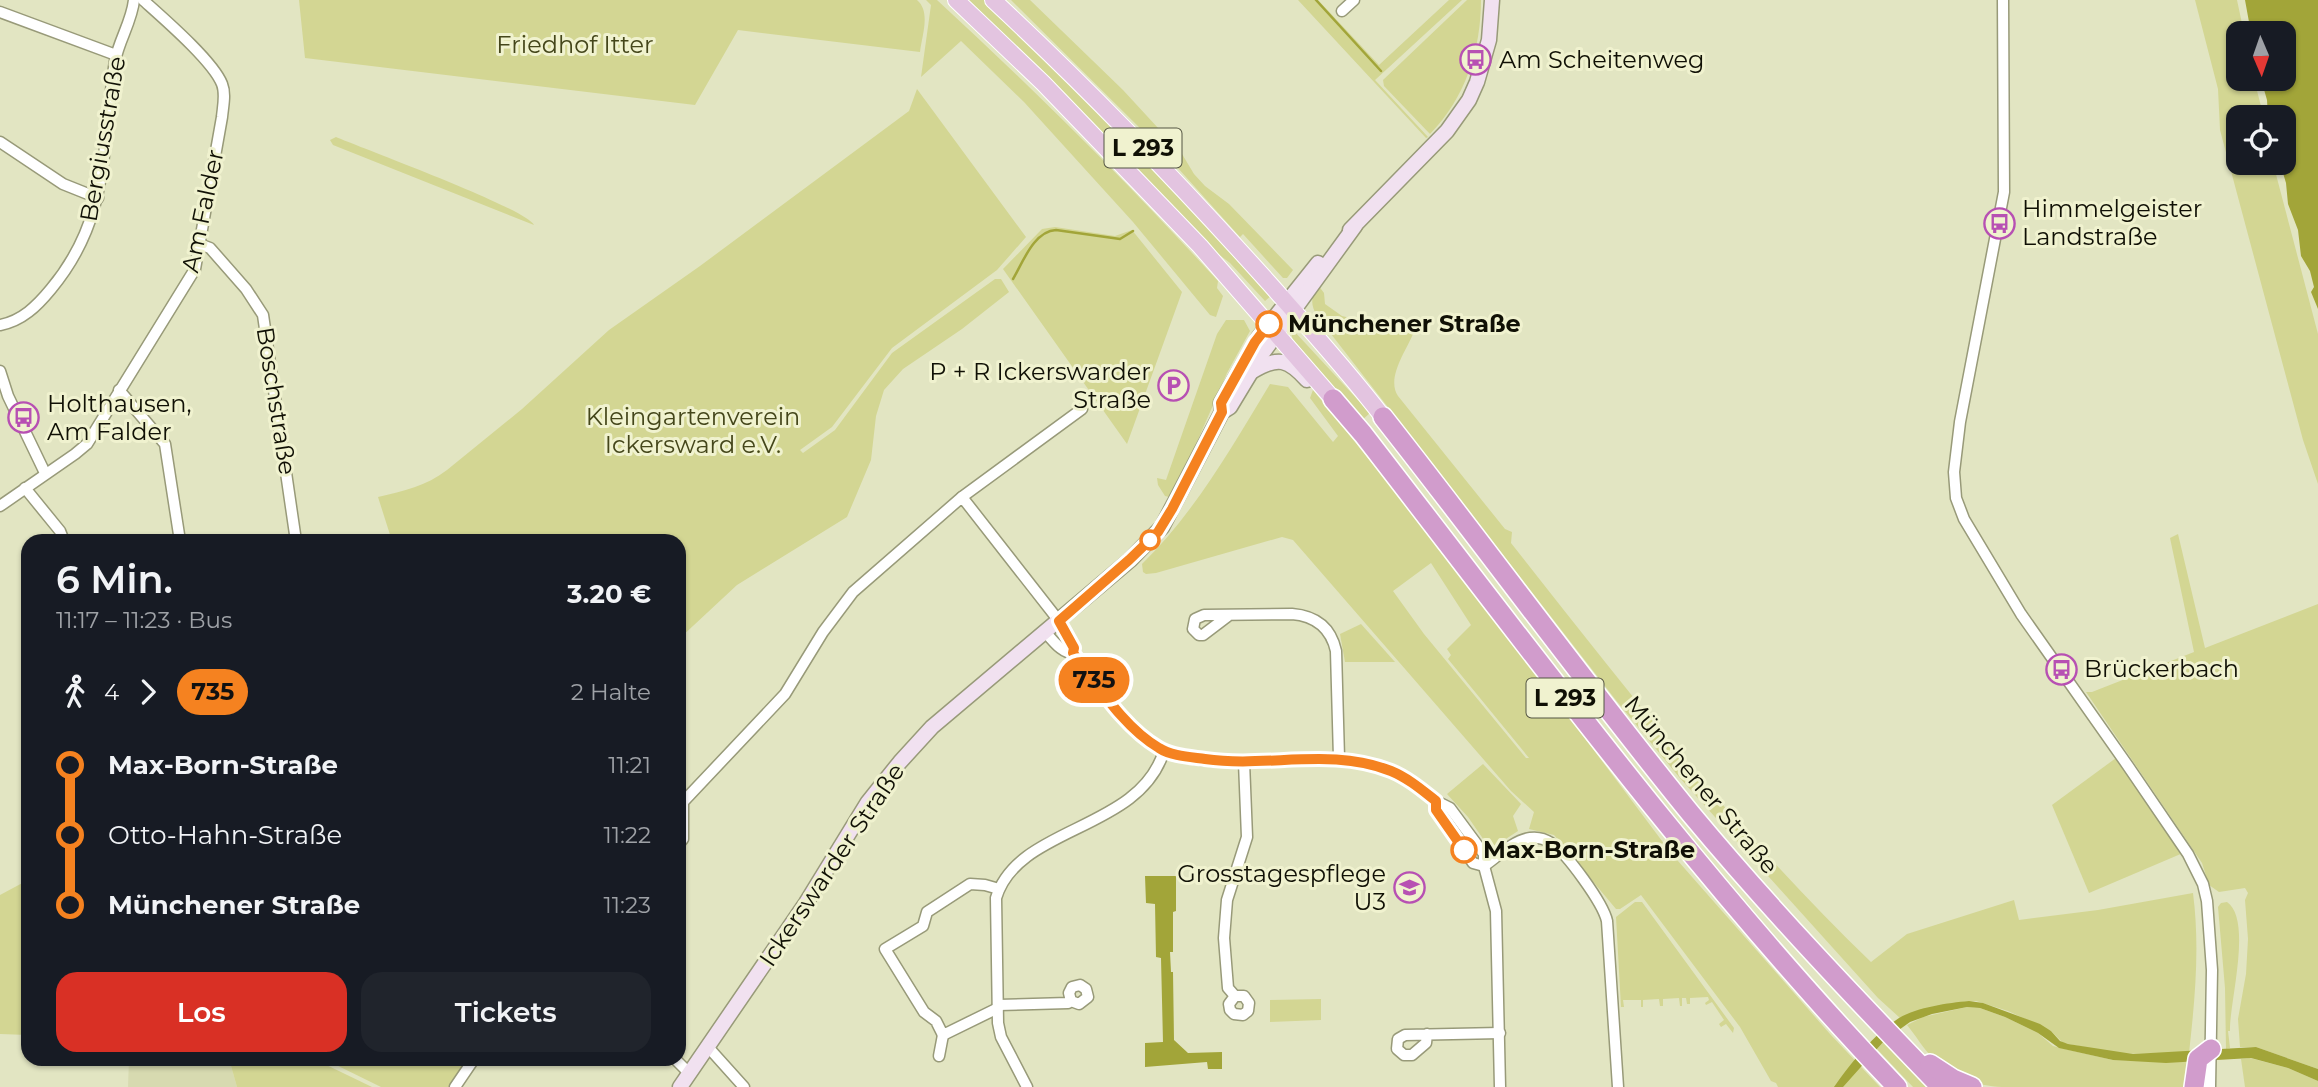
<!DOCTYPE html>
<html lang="de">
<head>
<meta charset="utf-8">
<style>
  :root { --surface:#171b24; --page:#20242c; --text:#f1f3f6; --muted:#9ea1a6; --accent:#d93025 }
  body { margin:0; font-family:Montserrat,sans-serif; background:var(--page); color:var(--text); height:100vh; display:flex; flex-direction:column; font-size:26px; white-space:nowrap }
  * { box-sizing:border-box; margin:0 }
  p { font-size:23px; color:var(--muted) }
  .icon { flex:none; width:38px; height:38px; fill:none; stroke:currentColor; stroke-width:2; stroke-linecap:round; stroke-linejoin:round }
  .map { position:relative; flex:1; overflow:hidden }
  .drawer { position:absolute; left:21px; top:534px; width:665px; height:532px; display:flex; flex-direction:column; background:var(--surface); border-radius:21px; box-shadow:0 2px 5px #0004 }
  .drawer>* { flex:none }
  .badge { padding:0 14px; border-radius:23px; font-size:24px; line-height:46px }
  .needle { width:46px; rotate:178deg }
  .controls { position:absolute; left:2226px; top:21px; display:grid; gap:14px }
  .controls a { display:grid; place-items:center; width:70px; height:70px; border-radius:14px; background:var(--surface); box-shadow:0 2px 5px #0004; font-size:35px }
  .map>.badge { position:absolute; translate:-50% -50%; box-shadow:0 0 0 4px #fff }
  .legs { display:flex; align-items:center; gap:10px; height:77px; padding:0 35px; font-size:23px }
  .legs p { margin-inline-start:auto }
  .overview { display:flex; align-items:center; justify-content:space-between; height:119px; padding:0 35px }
  h1 { font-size:38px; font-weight:600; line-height:52px }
  .action { display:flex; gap:14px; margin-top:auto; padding:14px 35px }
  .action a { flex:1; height:80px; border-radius:21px; background:var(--accent); color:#fff; font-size:28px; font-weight:600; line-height:80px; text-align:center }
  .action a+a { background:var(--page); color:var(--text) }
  ul { padding:0 35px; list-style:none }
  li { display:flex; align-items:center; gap:24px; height:70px; font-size:26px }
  li i { display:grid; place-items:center; width:10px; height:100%; margin:0 9px; background:currentColor }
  li i::after { content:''; width:18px; height:18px; margin:-9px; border:5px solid; border-radius:50%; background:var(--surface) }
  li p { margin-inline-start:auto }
  li:first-child i { background:linear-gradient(#0000 50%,currentColor 0) }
  li:last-child i { background:linear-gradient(currentColor 50%,#0000 0) }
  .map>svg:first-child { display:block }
  .built { fill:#d7dab0 }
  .green { fill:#d3d693; fill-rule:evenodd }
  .water { fill:#a2a539 }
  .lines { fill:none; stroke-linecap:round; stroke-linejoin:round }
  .stream { stroke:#a2a539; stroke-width:2.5 }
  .street-casing { stroke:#989a79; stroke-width:13 }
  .secondary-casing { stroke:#989a79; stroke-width:17 }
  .primary-casing { stroke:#fff; stroke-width:18 }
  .highway-casing { stroke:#fff; stroke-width:22 }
  .street { stroke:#fff; stroke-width:10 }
  .secondary { stroke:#f1e1f0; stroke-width:14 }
  .primary { stroke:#e3c4e0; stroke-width:16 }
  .highway { stroke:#d19ccc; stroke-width:19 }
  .line-1-casing { stroke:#fff; stroke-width:16 }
  .line-1 { stroke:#f58220; stroke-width:10 }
  .stop-1-dot { fill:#fff; stroke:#f58220; stroke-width:3.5 }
  .labels { text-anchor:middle; stroke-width:6; stroke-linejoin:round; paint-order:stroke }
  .shield { fill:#f0f2cf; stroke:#535442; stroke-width:2 }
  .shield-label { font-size:23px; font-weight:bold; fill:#101005 }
  .park-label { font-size:24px; fill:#44461a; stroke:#f0f2cf }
  .poi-label { font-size:24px; fill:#101005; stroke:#f0f2cf; text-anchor:start }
  .street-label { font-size:24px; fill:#101005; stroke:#f0f2cf }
  .stop-label { font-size:24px; font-weight:bold; fill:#101005; stroke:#f0f2cf; text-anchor:start }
</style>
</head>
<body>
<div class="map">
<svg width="2318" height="1087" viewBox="0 0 2318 1087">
  <rect width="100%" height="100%" fill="#e2e5c2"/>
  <path class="built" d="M129 1059H229L237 1087H128Z"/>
  <g class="green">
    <path d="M299 0H917C931 12 922 35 920 52L738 30 695 105 305 58Z"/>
    <path d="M926 0H937C1035 90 1128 183 1218 281L1217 288 1223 296 1216 317 1210 315 1133 222 1024 102 961 41 921 77 931 5Z"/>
    <path d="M964 0H985L993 7 1157 170 1271 296 1265 301 1230 263 1213 250Z"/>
    <path d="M1011 0H1030L1123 90 1182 154 1194 174 1205 186 1229 204 1293 270 1287 278H1283L1243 234 1240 237 1159 147Z"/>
    <path d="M1298 0H1318L1379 65 1449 0H1462L1375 80 1428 137 1426 138Z"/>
    <path d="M1467 0H1481C1481 50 1465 98 1430 134L1384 86 1383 80Z"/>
    <path d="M2195 0H2237L2244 33H2238V79H2254L2263 114V117H2238V163H2273L2318 334V484L2303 440 2220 130 2218 89Z"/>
    <path d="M917 89 1026 237 997 270 892 348 832 427 800 450 803 453 835 430 892 353 995 279H1001L1009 292 962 329 903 369 884 390 876 416 871 460 847 517 737 585 679 639V541H392L378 497C404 491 426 486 447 470L522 409 609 330 700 266 909 111Z"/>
    <path d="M336 137C364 149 525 208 534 225L333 145 330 140Z"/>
    <path d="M1055 227 1115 236 1132 230 1182 292 1127 444 1003 269 1042 229Z"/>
    <path d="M1318 285 1324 293 1325 304 1342 316 1413 334C1406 351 1386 378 1398 396L1505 529 1512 532 1511 543C1625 687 1738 835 1871 962L1907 934 2014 900 2019 920 2098 910 2193 893C2200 947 2195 999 2189 1053L2121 1054 2063 1043 2051 1031 2008 1011 1976 1001 1946 1004 1900 1018 1878 998 1679 777 1615 699 1317 316C1310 304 1311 297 1318 285Z"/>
    <path d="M1226 320H1244L1250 331 1227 373 1190 458 1169 497 1165 496 1158 485 1157 478 1166 480 1217 334Z"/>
    <path d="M1294 331 1370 413 1361 421 1293 341 1291 332Z"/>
    <path d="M1270 384 1288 387 1333 442 1338 436 1310 398 1313 390 1464 577 1671 853 1830 1034 1880 1087H1778L1776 1083 1771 1081 1740 1027 1641 895 1620 909H1616L1554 835 1529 829 1534 812 1511 791 1293 540 1282 537 1156 573 1146 574 1143 572 1142 564C1195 512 1232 447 1270 384ZM1431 563 1471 625 1447 649 1451 655 1448 659 1529 758H1526L1424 634 1393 591Z"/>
    <path d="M2178 534 2205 648 2318 604V1069L2256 1047H2240L2238 1019 2246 974 2248 939 2245 900 2248 893 2245 888 2219 892 2209 885 2202 863 2086 692H2092L2194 652 2170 538Z"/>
    <path d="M1361 624 1395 662H1345L1340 634Z"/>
    <path d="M2116 758 2183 853 2089 893 2052 805Z"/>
    <path d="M1483 764 1521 804 1513 816 1518 831 1495 846H1488L1468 817 1447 794Z"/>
    <path d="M28 880V1035L0 1034V895Z"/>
    <path d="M1635 902H1642L1734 1028 1733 1033 1726 1024 1721 1027 1719 1024 1724 1020 1712 1002 1706 1005 1705 1003 1709 1000 1708 997 1690 998V1004H1687L1686 998H1682V1006H1680L1679 998 1663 999V1006H1660L1659 999 1643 1000V1007H1641V1000H1623L1624 1007H1621L1616 917Z"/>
    <path d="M2227 902C2253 920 2229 1003 2230 1031H2228L2230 1048 2226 1049 2225 988 2218 907 2221 903Z"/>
    <path d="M1321 999V1020L1270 1022V1000Z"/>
    <path d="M1967 1007 1980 1008 2005 1017 2038 1033 2053 1046 2069 1050 2113 1060 2187 1062 2185 1084 2183 1087H2002C1977 1086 1951 1077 1933 1058 1922 1047 1917 1037 1907 1025L1923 1017Z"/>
    <path d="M1885 1040 1930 1087H1913L1877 1049Z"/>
    <path d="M2250 1058 2288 1068 2318 1081V1087H2245L2241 1059Z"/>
    <path d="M229 1059H314L372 1087H237Z"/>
    <path d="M324 1059H472L452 1087H381Z"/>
  </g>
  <g class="water">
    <path d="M2245 0H2318V309L2311 292 2314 287 2310 271 2301 256 2298 230 2288 204 2286 183 2280 163H2284V117H2268L2267 100 2261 79H2284V33H2251Z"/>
    <path d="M1145 876H1176V911L1173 912V952H1170L1171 972H1173L1174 1040 1188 1053 1222 1052V1069H1208L1207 1062 1145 1067V1043L1163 1042 1161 958 1156 957 1155 904 1146 903Z"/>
    <path d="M1969 1001 1983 1003 2040 1024 2051 1031 2060 1041 2068 1044 2133 1054 2256 1047 2318 1069V1081L2288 1068 2251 1058 2166 1063 2113 1060 2059 1048 2038 1033 2005 1017 1980 1008 1967 1007 1932 1014 1910 1022 1885 1040 1843 1087H1834C1851 1063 1874 1034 1899 1018 1918 1007 1948 1003 1969 1001Z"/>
  </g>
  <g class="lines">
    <g class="stream">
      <path d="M1316 0 1381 71"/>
      <path d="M1013 279C1023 262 1034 231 1056 230L1120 239 1133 231"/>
    </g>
    <defs>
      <g id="street">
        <path d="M2003 0 2004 192 1960 422 1954 472 1956 498 1964 519 2021 614 2128 766 2188 854 2203 884 2207 901 2212 970 2210 1087"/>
        <path d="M1342 11 1354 0"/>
        <path d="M0 12 116 55"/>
        <path d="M0 142 63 184 98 198"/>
        <path d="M199 244 210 248 246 289 263 315 296 541"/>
        <path d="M0 325C22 321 37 306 51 289 111 217 101 148 115 61 119 40 132 21 134 0"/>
        <path d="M0 371 8 396 45 473"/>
        <path d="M119 390 165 444 180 541"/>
        <path d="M25 488 60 531 64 541"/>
        <path d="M962 497 1082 409"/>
        <path d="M0 506 75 454 87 444 195 269 222 117C223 106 226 94 222 84 213 61 163 18 143 0"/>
        <path d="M1228 616 1203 635H1199L1193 629 1195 619 1204 615 1292 614C1316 616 1331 628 1336 651L1339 758"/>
        <path d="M1045 632C1053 640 1061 653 1073 653"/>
        <path d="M1436 801V810L1473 863 1484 866"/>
        <path d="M679 844 683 839V802L785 694 823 632 853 592 962 497 1059 621 1074 648 1073 653C1098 685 1123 727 1159 748 1196 770 1291 760 1335 758L1370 764 1393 772 1415 784 1436 801 1450 808 1484 854V866L1496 911 1500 1087"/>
        <path d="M1484 866C1497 857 1514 840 1530 838 1537 837 1545 839 1551 843 1566 852 1603 903 1607 921L1618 1087"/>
        <path d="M1235 996 1229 1004 1230 1010 1234 1014 1243 1015 1248 1011 1249 1003 1244 996H1235L1228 988 1224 938 1227 900 1247 837 1244 762"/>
        <path d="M998 1005 1068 1003 1071 1001 1079 1004 1088 997 1086 989 1080 985 1072 987 1069 993 1071 1001"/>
        <path d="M998 1008 943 1035 936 1021 924 1012 885 949 923 926 927 912 970 884 985 885 999 889"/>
        <path d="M1427 1034 1426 1043 1412 1055H1404L1397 1049 1398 1039 1405 1035 1500 1033"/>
        <path d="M708 1047 744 1087"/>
        <path d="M939 1056 943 1035"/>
        <path d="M675 1059 689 1073"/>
        <path d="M455 1087 474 1059"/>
        <path d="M1027 1087 1001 1037 998 1023 996 898C1018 825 1139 832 1164 751"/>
      </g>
      <g id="secondary">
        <path d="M1350 230 1447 131 1469 100 1477 82 1489 40 1492 0"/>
        <path d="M1253 371C1278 356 1288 359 1307 380"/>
        <path d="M1222 412 1221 403 1259 337 1318 263"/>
        <path d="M680 1087 806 903 868 802 900 762 932 727 1130 560 1162 527 1222 412 1230 407 1262 354 1355 226"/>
      </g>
      <g id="primary">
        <path d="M956 0 1043 83 1200 246 1333 399"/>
        <path d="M993 0C1090 90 1181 185 1269 283 1308 327 1347 370 1383 417"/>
      </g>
      <g id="highway">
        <path d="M1333 399 1363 434C1535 656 1702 883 1897 1087"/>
        <path d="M1383 417C1487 549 1585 684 1691 814 1770 909 1855 998 1941 1087"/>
        <path d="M1930 1064 1953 1079 1972 1087"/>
        <path d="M2194 1087 2198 1059 2211 1049"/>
      </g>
    </defs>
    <use href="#street" class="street-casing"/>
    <use href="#secondary" class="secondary-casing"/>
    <use href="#primary" class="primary-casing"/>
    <use href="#highway" class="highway-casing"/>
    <use href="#street" class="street"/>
    <use href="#secondary" class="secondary"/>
    <use href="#primary" class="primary"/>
    <use href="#highway" class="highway"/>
  </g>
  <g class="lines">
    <defs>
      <path id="line-1" d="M1269 324 1255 342 1221 403 1222 412 1172 509 1158 532 1129 560 1059 621 1074 648 1073 653C1098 685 1123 727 1159 748 1171 756 1191 757 1205 759 1268 768 1331 747 1391 771 1408 778 1422 790 1436 801V810L1464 850"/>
    </defs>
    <use href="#line-1" class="line-1-casing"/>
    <use href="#line-1" class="line-1"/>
  </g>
  <defs>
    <symbol id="bus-ring" viewBox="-11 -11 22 22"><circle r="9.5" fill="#f0f2cf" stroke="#b750b3" stroke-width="1.5"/><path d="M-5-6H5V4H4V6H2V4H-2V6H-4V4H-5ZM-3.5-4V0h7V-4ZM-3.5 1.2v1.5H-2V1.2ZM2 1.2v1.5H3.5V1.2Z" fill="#b750b3"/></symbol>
    <symbol id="parking-ring" viewBox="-11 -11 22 22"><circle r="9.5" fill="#f0f2cf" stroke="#b750b3" stroke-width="1.5"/><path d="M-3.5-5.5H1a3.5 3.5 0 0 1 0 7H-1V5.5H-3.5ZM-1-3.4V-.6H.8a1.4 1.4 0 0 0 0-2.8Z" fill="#b750b3"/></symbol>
    <symbol id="school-ring" viewBox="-11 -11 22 22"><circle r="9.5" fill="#f0f2cf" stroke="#b750b3" stroke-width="1.5"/><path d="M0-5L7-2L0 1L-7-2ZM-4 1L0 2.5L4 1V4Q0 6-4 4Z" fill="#b750b3"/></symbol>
  </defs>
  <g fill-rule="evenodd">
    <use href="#bus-ring" x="1458" y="42" width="35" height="35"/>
    <use href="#bus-ring" x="1982" y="206" width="35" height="35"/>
    <use href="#parking-ring" x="1156" y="368" width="35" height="35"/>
    <use href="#bus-ring" x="6" y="400" width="35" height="35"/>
    <use href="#bus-ring" x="2044" y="652" width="35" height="35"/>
    <use href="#school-ring" x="1392" y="870" width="35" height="35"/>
  </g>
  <g class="stop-1-dot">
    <circle cx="1269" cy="324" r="12"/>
    <circle cx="1150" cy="540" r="9"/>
    <circle cx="1464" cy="850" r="12"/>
  </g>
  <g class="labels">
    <g class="shield">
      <rect x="1104.5" y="128.5" width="77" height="39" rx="5"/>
      <rect x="1526.5" y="678.5" width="77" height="39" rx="5"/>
    </g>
    <g class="shield-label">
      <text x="1143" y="156">L 293</text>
      <text x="1565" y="706">L 293</text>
    </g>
    <g class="park-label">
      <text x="575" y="53">Friedhof Itter</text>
      <text x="693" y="425">Kleingartenverein<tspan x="693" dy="28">Ickersward e.V.</tspan></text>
    </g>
    <g class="poi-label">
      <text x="1499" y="68">Am Scheitenweg</text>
      <text x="2022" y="217">Himmelgeister<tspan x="2022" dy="28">Landstraße</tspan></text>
      <text x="1151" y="380" text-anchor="end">P + R Ickerswarder<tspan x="1151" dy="28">Straße</tspan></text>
      <text x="47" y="412">Holthausen,<tspan x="47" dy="28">Am Falder</tspan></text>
      <text x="2084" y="677">Brückerbach</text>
      <text x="1386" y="882" text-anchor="end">Grosstagespflege<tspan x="1386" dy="28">U3</tspan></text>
    </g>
    <g class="street-label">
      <text transform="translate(103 139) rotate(-80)" y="8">Bergiusstraße</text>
      <text transform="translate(203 211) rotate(-78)" y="8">Am Falder</text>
      <text transform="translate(276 401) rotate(81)" y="8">Boschstraße</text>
      <text transform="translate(1701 785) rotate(50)" y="8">Münchener Straße</text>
      <text transform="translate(832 865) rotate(-56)" y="8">Ickerswarder Straße</text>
    </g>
    <g class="stop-label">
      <text x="1288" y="332">Münchener Straße</text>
      <text x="1483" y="858">Max-Born-Straße</text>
    </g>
  </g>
</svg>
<div class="controls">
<a><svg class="needle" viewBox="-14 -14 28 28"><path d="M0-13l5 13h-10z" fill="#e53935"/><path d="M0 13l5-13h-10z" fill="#9ea1a6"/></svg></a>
<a><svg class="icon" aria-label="locate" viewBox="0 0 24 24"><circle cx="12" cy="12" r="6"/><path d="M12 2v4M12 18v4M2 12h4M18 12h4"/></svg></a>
</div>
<b class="badge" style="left:1094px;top:680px;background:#f58220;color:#111">735</b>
<section class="drawer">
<div class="overview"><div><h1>6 Min.</h1><p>11:17 – 11:23 · Bus</p></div><b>3.20 €</b></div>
<div class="legs"><svg class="icon" aria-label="walk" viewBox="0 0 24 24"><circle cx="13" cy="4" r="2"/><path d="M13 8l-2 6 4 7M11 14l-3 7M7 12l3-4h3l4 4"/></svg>4<svg class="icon" aria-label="forward" viewBox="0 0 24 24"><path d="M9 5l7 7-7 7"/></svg><b class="badge" style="background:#f58220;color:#111">735</b><p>2 Halte</p></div>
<ul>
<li><i style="color:#f58220"></i><b>Max-Born-Straße</b><p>11:21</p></li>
<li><i style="color:#f58220"></i><span>Otto-Hahn-Straße</span><p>11:22</p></li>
<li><i style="color:#f58220"></i><b>Münchener Straße</b><p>11:23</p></li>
</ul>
<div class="action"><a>Los</a><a>Tickets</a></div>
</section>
</div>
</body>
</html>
